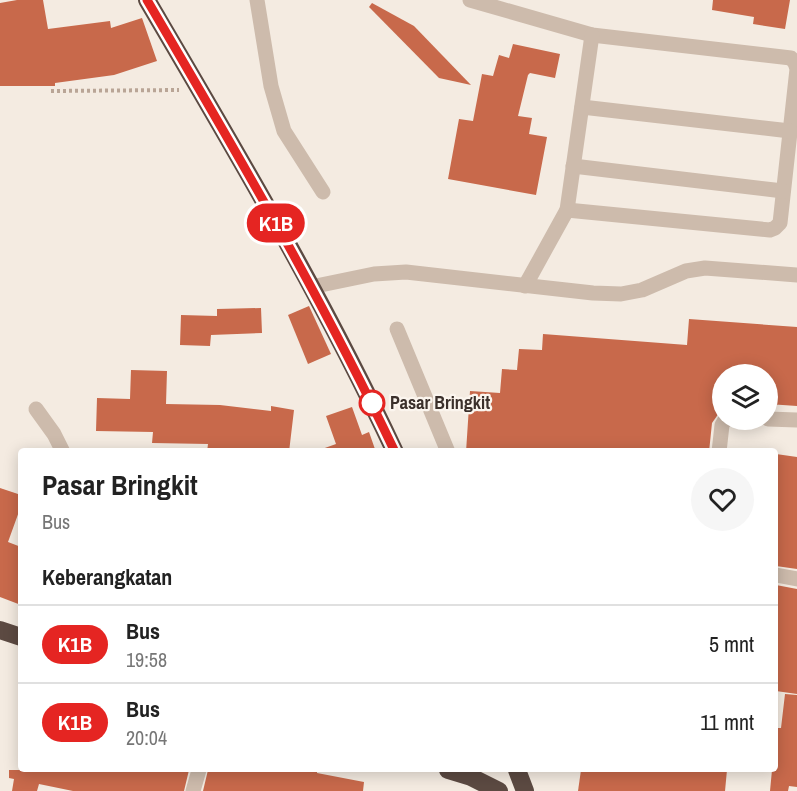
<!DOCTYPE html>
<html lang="id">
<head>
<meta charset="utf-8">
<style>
  :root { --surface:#fff; --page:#f6f6f6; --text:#222; --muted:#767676; --line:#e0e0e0 }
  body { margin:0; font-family:"Archivo Narrow",sans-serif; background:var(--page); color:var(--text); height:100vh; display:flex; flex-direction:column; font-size:22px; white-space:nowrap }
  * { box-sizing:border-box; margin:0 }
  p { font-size:20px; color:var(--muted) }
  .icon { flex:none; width:33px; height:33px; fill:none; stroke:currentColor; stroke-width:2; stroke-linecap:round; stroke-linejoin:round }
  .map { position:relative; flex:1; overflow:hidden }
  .drawer { position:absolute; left:18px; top:448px; width:760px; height:324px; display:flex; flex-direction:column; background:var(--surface); border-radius:6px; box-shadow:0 3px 15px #0003 }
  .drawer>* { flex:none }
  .badge { padding:0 12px; border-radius:20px; font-size:21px; line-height:39px }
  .buttons { position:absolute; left:712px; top:364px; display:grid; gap:12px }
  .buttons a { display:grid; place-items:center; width:66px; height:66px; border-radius:50%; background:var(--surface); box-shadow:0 3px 15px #0003; font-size:30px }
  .map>.badge { position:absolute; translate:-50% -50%; box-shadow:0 0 0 3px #fff }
  h2 { padding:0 24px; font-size:22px; line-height:54px }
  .round { display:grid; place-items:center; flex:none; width:63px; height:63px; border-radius:32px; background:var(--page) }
  .headline { display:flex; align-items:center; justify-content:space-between; height:102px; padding:0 24px }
  h1 { font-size:28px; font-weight:700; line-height:45px }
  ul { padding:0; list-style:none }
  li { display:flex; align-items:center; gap:18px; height:78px; padding:0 24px; border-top:2px solid var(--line) }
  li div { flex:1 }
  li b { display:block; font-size:22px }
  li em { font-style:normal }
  li .badge { min-width:66px; font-weight:700; text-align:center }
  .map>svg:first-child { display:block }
  .building { fill:#c8694b }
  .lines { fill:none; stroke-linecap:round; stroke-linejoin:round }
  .path { stroke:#b9a596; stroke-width:4; stroke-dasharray:3 3; stroke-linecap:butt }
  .minor { stroke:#cdbbac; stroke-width:15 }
  .highway { stroke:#5c4a42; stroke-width:18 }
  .line-casing { stroke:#fff; stroke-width:14 }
  .line { stroke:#e52522; stroke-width:9 }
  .stop-dot { fill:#fff; stroke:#e52522; stroke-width:3 }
  .labels { text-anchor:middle; stroke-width:4.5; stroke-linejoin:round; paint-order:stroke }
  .stop-label { font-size:18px; font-weight:bold; fill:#3b302b; stroke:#fbf5ee; text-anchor:start }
</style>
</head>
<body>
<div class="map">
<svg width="797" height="791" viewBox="0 0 797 791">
  <rect width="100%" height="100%" fill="#f4ebe1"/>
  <g class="building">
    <path d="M17 0H43L48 29 110 21 111 28 142 18 157 61 114 75 55 83V86H0V3Z"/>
    <path d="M713 0H790L785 29 753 24 754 17 712 10Z"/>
    <path d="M372 3 414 26 471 85 439 78 369 7Z"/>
    <path d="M513 44 560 54 555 78 530 73 528 75 518 116 532 118 529 134 547 137 536 195 448 179 459 119 473 121 482 74 493 76 499 55 509 58Z"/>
    <path d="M309 306 331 354 308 364 288 315Z"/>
    <path d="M261 308 262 333 211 335 210 346 180 345 181 315 217 316V309Z"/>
    <path d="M689 319 797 327V406L768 404V375H723V401H720L719 413 712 423 709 452H466L470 391 500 393 502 369 517 370 519 349 542 350 543 334 687 345Z"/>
    <path d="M131 370 167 371 166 404 220 405 271 411V406L294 410 289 452H207L208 444 152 443 153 432 96 431 97 398 130 399Z"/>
    <path d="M352 407 362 435 369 432 376 452H322V449L336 444 326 416Z"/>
    <path d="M776 454 797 457V569L776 566Z"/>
    <path d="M0 488 21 495V506L8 542 21 547V605L0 597Z"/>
    <path d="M776 585 797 589V694L776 691Z"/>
    <path d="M785 694 797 695V787L789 786 788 791H770L772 770H776V728H781Z"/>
    <path d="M9 770H189L184 791H73L39 784 37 791H12L14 779 9 778Z"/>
    <path d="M208 770H317V773L364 782 363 791H203Z"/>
    <path d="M581 770H727L725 791H578Z"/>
  </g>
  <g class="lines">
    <path class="path" d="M51 91 179 90"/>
    <g class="minor">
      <path d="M257 0 271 86 284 131 323 192"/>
      <path d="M470 0 592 35 791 58 795 63 797 69 780 223 775 228 770 230 567 210"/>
      <path d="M582 107 790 131"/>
      <path d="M573 166 783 191"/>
      <path d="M525 286 567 210 592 35"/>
      <path d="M311 287 374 274 406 272 593 293 621 294 642 290 686 271 705 268 797 275"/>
      <path d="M397 329 448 452"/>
      <path d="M36 409 54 434 63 452"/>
      <path d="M768 419 797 420"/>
      <path d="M719 452 722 425 725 420"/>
      <path d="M776 575 797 579"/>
      <path d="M193 791 199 770"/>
    </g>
    <g class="highway">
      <path d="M147 0C234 148 322 296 395 452"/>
      <path d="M0 630 21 637"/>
      <path d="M448 770 471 777 499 791"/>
      <path d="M517 770 525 791"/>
    </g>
  </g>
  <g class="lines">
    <defs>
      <path id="line" d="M147 0C234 148 321 296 395 452"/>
    </defs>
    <use href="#line" class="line-casing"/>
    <use href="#line" class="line"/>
  </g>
  <circle class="stop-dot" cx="372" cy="403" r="12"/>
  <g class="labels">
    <g class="stop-label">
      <text x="390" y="409">Pasar Bringkit</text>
    </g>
  </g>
</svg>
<div class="buttons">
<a><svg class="icon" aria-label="layers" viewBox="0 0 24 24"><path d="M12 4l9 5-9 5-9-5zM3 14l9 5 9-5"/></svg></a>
</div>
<b class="badge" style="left:276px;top:223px;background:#e52522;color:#fff">K1B</b>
<section class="drawer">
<div class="headline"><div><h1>Pasar Bringkit</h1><p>Bus</p></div><a class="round"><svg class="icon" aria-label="heart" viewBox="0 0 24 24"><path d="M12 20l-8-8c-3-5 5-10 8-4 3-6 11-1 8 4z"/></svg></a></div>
<h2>Keberangkatan</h2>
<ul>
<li><span class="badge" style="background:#e52522;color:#fff">K1B</span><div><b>Bus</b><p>19:58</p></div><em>5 mnt</em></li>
<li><span class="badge" style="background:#e52522;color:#fff">K1B</span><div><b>Bus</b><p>20:04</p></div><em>11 mnt</em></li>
</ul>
</section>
</div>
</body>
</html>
